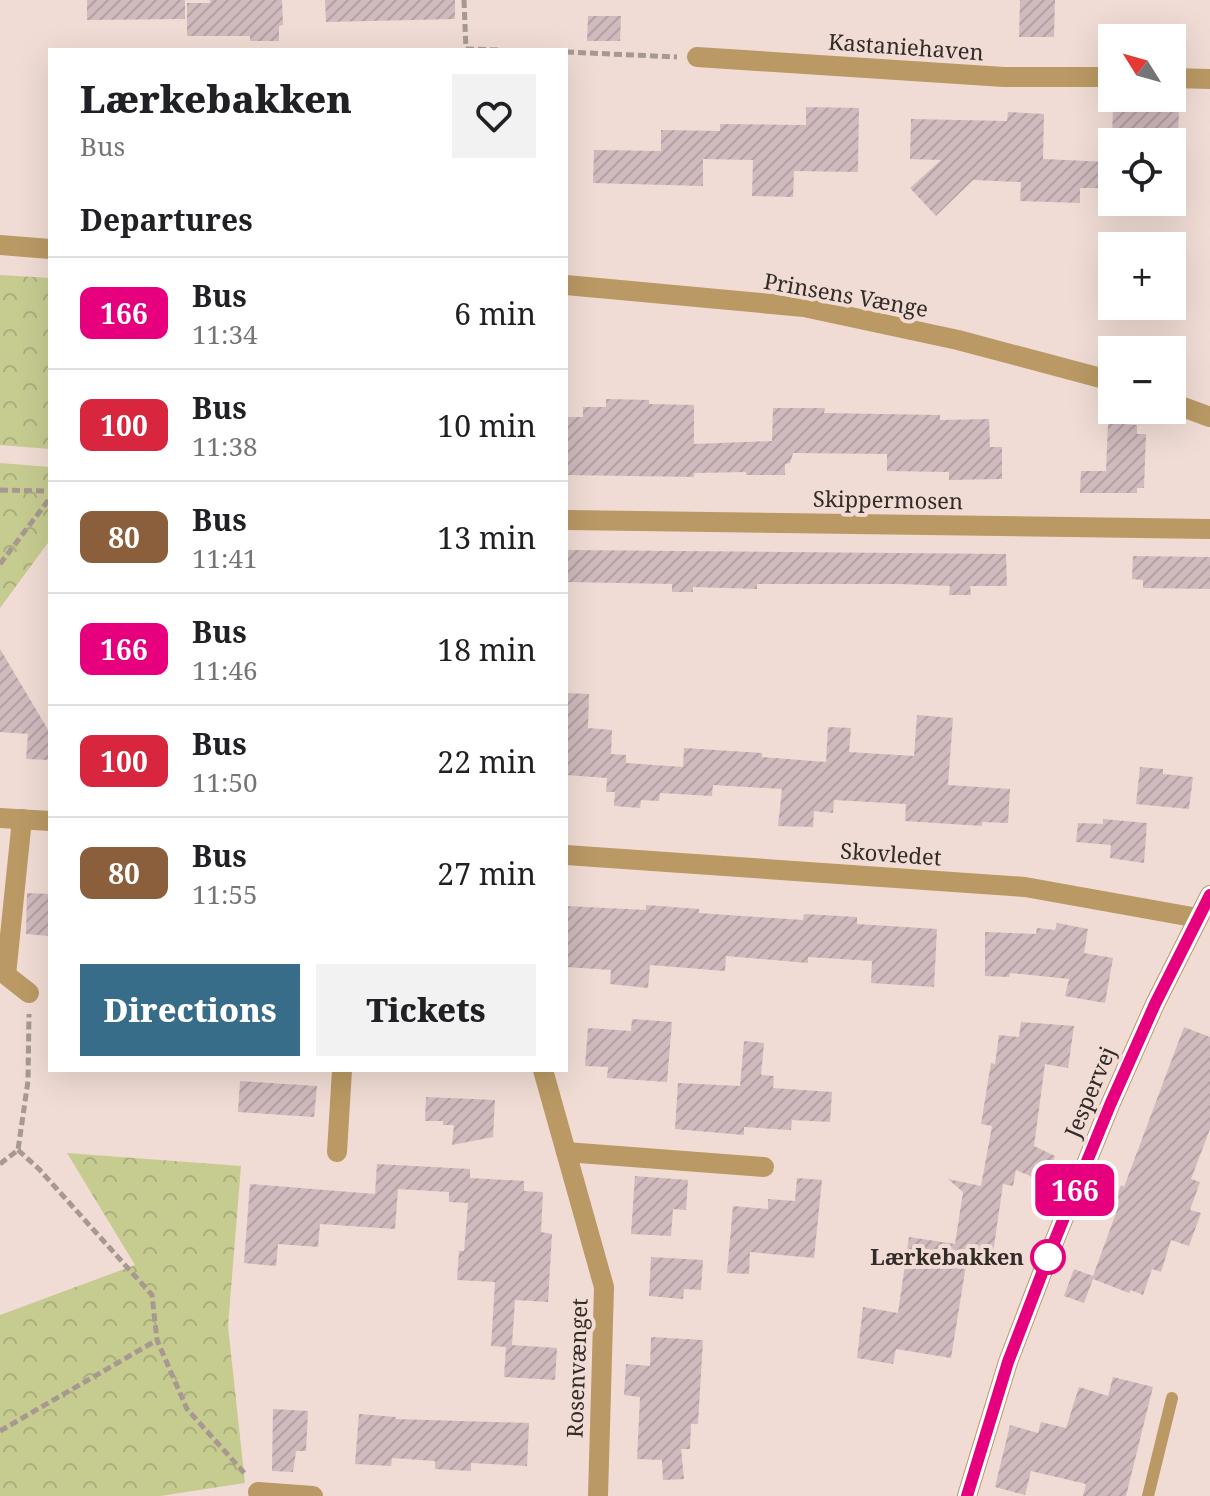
<!DOCTYPE html>
<html lang="en">
<head>
<meta charset="utf-8">
<style>
  :root { --surface:#fff; --page:#f2f2f2; --text:#202124; --muted:#757577; --line:#e0e0e0; --accent:#386d89 }
  body { margin:0; font-family:"Noto Serif",serif; background:var(--page); color:var(--text); height:100vh; display:flex; flex-direction:column; font-size:30px; white-space:nowrap }
  * { box-sizing:border-box; margin:0 }
  p { font-size:26px; color:var(--muted) }
  .icon { flex:none; width:44px; height:44px; fill:none; stroke:currentColor; stroke-width:2; stroke-linecap:round; stroke-linejoin:round }
  .map { position:relative; flex:1; overflow:hidden }
  .sheet { position:absolute; left:48px; top:48px; width:520px; height:1024px; display:flex; flex-direction:column; background:var(--surface); border-radius:0px; box-shadow:0 8px 32px #0002 }
  .sheet>* { flex:none }
  .badge { padding:0 16px; border-radius:12px; font-size:28px; line-height:52px }
  .needle { width:52px; rotate:307deg }
  .controls { position:absolute; left:1098px; top:24px; display:grid; gap:16px }
  .controls a { display:grid; place-items:center; width:88px; height:88px; border-radius:0px; background:var(--surface); box-shadow:0 8px 32px #0002; font-size:40px }
  .map>.badge { position:absolute; translate:-50% -50%; box-shadow:0 0 0 4px #fff }
  h2 { padding:0 32px; font-size:30px; line-height:72px }
  .round { display:grid; place-items:center; flex:none; width:84px; height:84px; border-radius:0px; background:var(--page) }
  .overview { display:flex; align-items:center; justify-content:space-between; height:136px; padding:0 32px }
  h1 { font-size:38px; font-weight:800; line-height:60px }
  .button { display:flex; gap:16px; margin-top:auto; padding:16px 32px }
  .button a { flex:1; height:92px; border-radius:0px; background:var(--accent); color:#fff; font-size:32px; font-weight:800; line-height:92px; text-align:center }
  .button a+a { background:var(--page); color:var(--text) }
  ul { padding:0; list-style:none }
  li { display:flex; align-items:center; gap:24px; height:112px; padding:0 32px; border-top:2px solid var(--line) }
  li div { flex:1 }
  li b { display:block; font-size:30px }
  li em { font-style:normal }
  li .badge { min-width:88px; font-weight:700; text-align:center }
  .map>svg:first-child { display:block }
  .forest { fill:url(#forest-crowns) }
  .building { fill:url(#building-hatch) }
  .lines { fill:none; stroke-linecap:round; stroke-linejoin:round }
  .path { stroke:#a79892; stroke-width:5; stroke-dasharray:8 4; stroke-linecap:butt }
  .service { stroke:#ba9964; stroke-width:12 }
  .minor { stroke:#ba9964; stroke-width:20 }
  .tertiary { stroke:#ba9964; stroke-width:20 }
  .line-casing { stroke:#fff; stroke-width:18 }
  .line { stroke:#e6007e; stroke-width:12 }
  .stop-dot { fill:#fff; stroke:#e6007e; stroke-width:4 }
  .labels { text-anchor:middle; stroke-width:8; stroke-linejoin:round; paint-order:stroke }
  .street-label { font-size:22px; fill:#322b27; stroke:#f0dcd4 }
  .stop-label { font-size:22px; font-weight:bold; fill:#322b27; stroke:#f0dcd4; text-anchor:end }
</style>
</head>
<body>
<div class="map">
<svg width="1210" height="1496" viewBox="0 0 1210 1496">
  <defs>
    <pattern id="forest-crowns" width="20" height="18" patternUnits="userSpaceOnUse" patternTransform="scale(2)"><rect width="20" height="18" fill="#c6cc90"/><path d="M2 6a3 3 0 1 1 6 0M12 15a3 3 0 1 1 6 0" fill="none" stroke="#abaf7c"/></pattern>
    <pattern id="building-hatch" width="6" height="6" patternUnits="userSpaceOnUse" patternTransform="scale(2)"><rect width="6" height="6" fill="#d0babd"/><path d="M-1 1l2-2M0 6l6-6M5 7l2-2" fill="none" stroke="#b3a0a2"/></pattern>
  </defs>
  <rect width="100%" height="100%" fill="#f0dcd4"/>
  <g class="forest">
    <path d="M0 275 50 278V449L0 445Z"/>
    <path d="M0 463 50 467V540L0 608Z"/>
    <path d="M67 1153 241 1166 228 1326 245 1483 160 1496H0V1315L135 1265Z"/>
  </g>
  <g class="building">
    <path d="M87 0H185V19L87 20Z"/>
    <path d="M210 0H282L283 25 279 26V41H250V36H187V3H210Z"/>
    <path d="M325 0H455V19L326 22Z"/>
    <path d="M1020 0H1055L1054 37H1019Z"/>
    <path d="M588 16H621L620 41H587Z"/>
    <path d="M806 107 859 108 858 172 794 171 793 197 752 196 753 160 703 159V186L593 183 594 150 661 151V130L720 131V124L806 125Z"/>
    <path d="M1113 107 1179 108 1178 142H1112Z"/>
    <path d="M1008 112 1044 114 1043 159 1109 162 1108 188H1080V203L1020 201 1021 182 973 180 936 216 910 188 941 160 910 159 911 119 1007 121Z"/>
    <path d="M606 399 649 400V404L694 405V444L772 441 773 408H825L824 413 940 415V420L989 419 990 447H1002V479L949 480V472L887 471V454L793 453 790 463 785 464V475H746V472L694 473V477L566 475V417H583V407H606Z"/>
    <path d="M1108 423 1137 425V434H1146L1144 488H1137V493H1080L1081 471H1106Z"/>
    <path d="M567 550 1006 554 1007 586H970L971 595H949L950 586 900 584H757V589L693 587V592H672V584L567 582Z"/>
    <path d="M1133 556 1210 557V589L1143 588V580L1132 579Z"/>
    <path d="M0 649 50 733 49 760 26 759 28 734 0 732Z"/>
    <path d="M566 693 589 694 588 728 612 730 611 754 626 755V763L683 767 684 748 762 753V757L826 762 828 727 851 728 849 752 914 756 917 715 953 718 948 785 1010 789 1008 823 982 822V826L905 821 906 804 834 800 833 813 814 811 813 827 778 826 782 789 713 785 712 796 660 793 659 801 641 800 640 808 614 806 615 792H606L607 778 566 775Z"/>
    <path d="M1140 767 1163 769V774L1193 777 1189 809 1136 804Z"/>
    <path d="M1103 819 1147 823 1144 863 1110 858 1111 845 1076 842 1078 823 1103 824Z"/>
    <path d="M27 893 50 894V936L26 934Z"/>
    <path d="M646 905 699 909V913L803 920 804 914 857 917V924L937 929 934 987 871 983 872 961 808 957V963L726 956 725 971 650 965 648 988 610 984 611 970 566 967V906L646 910Z"/>
    <path d="M1057 923 1088 929 1084 953 1113 958 1105 1003 1065 996 1069 979 1010 973 1009 977 985 976V932L1036 934 1037 928 1055 930Z"/>
    <path d="M632 1019 672 1022 667 1082 607 1078 608 1067 585 1066 588 1028 631 1031Z"/>
    <path d="M1021 1022 1074 1026 1068 1068 1045 1064 1034 1146 1055 1156 1044 1182 1016 1170 1013 1186 1003 1184 993 1253 975 1250 974 1254 968 1253 951 1358 896 1349 893 1364 857 1358 863 1307 898 1313 909 1237 955 1244 963 1192 948 1179 981 1186 992 1126 981 1124 991 1063 995 1064 999 1035 1019 1037Z"/>
    <path d="M1184 1027 1210 1037V1129L1191 1179 1200 1182 1190 1210 1201 1213 1189 1246 1171 1240 1161 1272 1152 1269 1143 1295 1131 1290 1129 1293 1093 1279 1084 1303 1064 1296 1074 1269 1093 1276 1116 1213 1111 1211 1121 1185 1124 1187Z"/>
    <path d="M744 1041 764 1043 761 1075 774 1076 773 1088 832 1092 830 1122 792 1120 791 1130 744 1127V1135L675 1129 678 1083 740 1086Z"/>
    <path d="M240 1081 317 1086 314 1117 238 1112Z"/>
    <path d="M426 1097 495 1100 493 1137 452 1145 454 1125H443V1121H425Z"/>
    <path d="M377 1164 470 1169V1178L524 1181V1191L543 1192 541 1232 552 1234 548 1302 515 1300 512 1345 557 1348 555 1380 504 1377 506 1347 491 1346 495 1282 457 1280 459 1251H464L468 1203 449 1202V1192L398 1189 395 1229 320 1224 318 1247 278 1244 276 1266 244 1263 250 1184 375 1194Z"/>
    <path d="M635 1176 688 1180 686 1210 673 1209 671 1236 631 1234Z"/>
    <path d="M797 1178 822 1180 814 1258 750 1252 749 1274 727 1273 733 1206 768 1209V1199L795 1201Z"/>
    <path d="M651 1257 703 1260 701 1290 684 1289 683 1299 649 1296Z"/>
    <path d="M651 1337 703 1340 698 1424H691L690 1449H681L684 1479 663 1480 662 1460 637 1459 640 1397 624 1395 626 1364 650 1366Z"/>
    <path d="M1113 1377 1153 1387 1126 1496H1083L1086 1484 1031 1471 1025 1495 995 1487 1010 1425 1038 1433 1041 1422 1066 1428 1079 1387 1108 1396Z"/>
    <path d="M273 1409 308 1411 306 1451H296L293 1472 272 1471Z"/>
    <path d="M359 1414 396 1417 395 1419 529 1423 527 1466 471 1463V1471L435 1469V1461L392 1458 391 1466 355 1464Z"/>
  </g>
  <g class="lines">
    <g class="path">
      <path d="M464 0 466 50"/>
      <path d="M466 49 500 50"/>
      <path d="M566 52 677 57"/>
      <path d="M0 490 50 491"/>
      <path d="M0 564 50 498"/>
      <path d="M18 1150 39 1169 152 1295 157 1340 187 1409 247 1476"/>
      <path d="M0 1164 18 1150 28 1081 29 1014"/>
      <path d="M0 1431 157 1340"/>
    </g>
    <path class="service" d="M1148 1496 1172 1398"/>
    <g class="minor">
      <path d="M697 57 1004 77H1112"/>
      <path d="M1172 78 1210 79"/>
      <path d="M566 520 1210 529"/>
      <path d="M0 818 50 821"/>
      <path d="M22 819 6 975 29 993"/>
      <path d="M566 855 1025 887 1198 918"/>
      <path d="M543 1070 604 1287 598 1496"/>
      <path d="M337 1152 342 1070"/>
      <path d="M566 1152 764 1167"/>
      <path d="M258 1492 313 1496"/>
    </g>
    <g class="tertiary">
      <path d="M0 245 50 249"/>
      <path d="M566 285 804 307 958 340 1112 381"/>
      <path d="M1172 403 1210 417"/>
      <path d="M967 1496 1008 1362 1052 1247 1110 1105 1155 1004 1210 895"/>
    </g>
  </g>
  <g class="lines">
    <defs>
      <path id="line" d="M967 1496 1008 1362 1052 1247 1110 1105 1155 1004 1210 895"/>
    </defs>
    <use href="#line" class="line-casing"/>
    <use href="#line" class="line"/>
  </g>
  <circle class="stop-dot" cx="1048" cy="1257" r="16"/>
  <g class="labels">
    <g class="street-label">
      <text transform="translate(906 47) rotate(4)" y="8">Kastaniehaven</text>
      <text transform="translate(846 295) rotate(10)" y="8">Prinsens Vænge</text>
      <text transform="translate(888 500) rotate(1)" y="8">Skippermosen</text>
      <text transform="translate(891 854) rotate(4)" y="8">Skovledet</text>
      <text transform="translate(1090 1092) rotate(-67)" y="8">Jespervej</text>
      <text transform="translate(577 1368) rotate(-88)" y="8">Rosenvænget</text>
    </g>
    <g class="stop-label">
      <text x="1024" y="1265">Lærkebakken</text>
    </g>
  </g>
</svg>
<div class="controls">
<a><svg class="needle" viewBox="-14 -14 28 28"><path d="M0-13l5 13h-10z" fill="#e53935"/><path d="M0 13l5-13h-10z" fill="#757577"/></svg></a>
<a><svg class="icon" aria-label="locate" viewBox="0 0 24 24"><circle cx="12" cy="12" r="6"/><path d="M12 2v4M12 18v4M2 12h4M18 12h4"/></svg></a>
<a>+</a>
<a>−</a>
</div>
<b class="badge" style="left:1075px;top:1190px;background:#e6007e;color:#fff">166</b>
<section class="sheet">
<div class="overview"><div><h1>Lærkebakken</h1><p>Bus</p></div><a class="round"><svg class="icon" aria-label="heart" viewBox="0 0 24 24"><path d="M12 20l-8-8c-3-5 5-10 8-4 3-6 11-1 8 4z"/></svg></a></div>
<h2>Departures</h2>
<ul>
<li><span class="badge" style="background:#e6007e;color:#fff">166</span><div><b>Bus</b><p>11:34</p></div><em>6 min</em></li>
<li><span class="badge" style="background:#d7263d;color:#fff">100</span><div><b>Bus</b><p>11:38</p></div><em>10 min</em></li>
<li><span class="badge" style="background:#8b5e3c;color:#fff">80</span><div><b>Bus</b><p>11:41</p></div><em>13 min</em></li>
<li><span class="badge" style="background:#e6007e;color:#fff">166</span><div><b>Bus</b><p>11:46</p></div><em>18 min</em></li>
<li><span class="badge" style="background:#d7263d;color:#fff">100</span><div><b>Bus</b><p>11:50</p></div><em>22 min</em></li>
<li><span class="badge" style="background:#8b5e3c;color:#fff">80</span><div><b>Bus</b><p>11:55</p></div><em>27 min</em></li>
</ul>
<div class="button"><a>Directions</a><a>Tickets</a></div>
</section>
</div>
</body>
</html>
